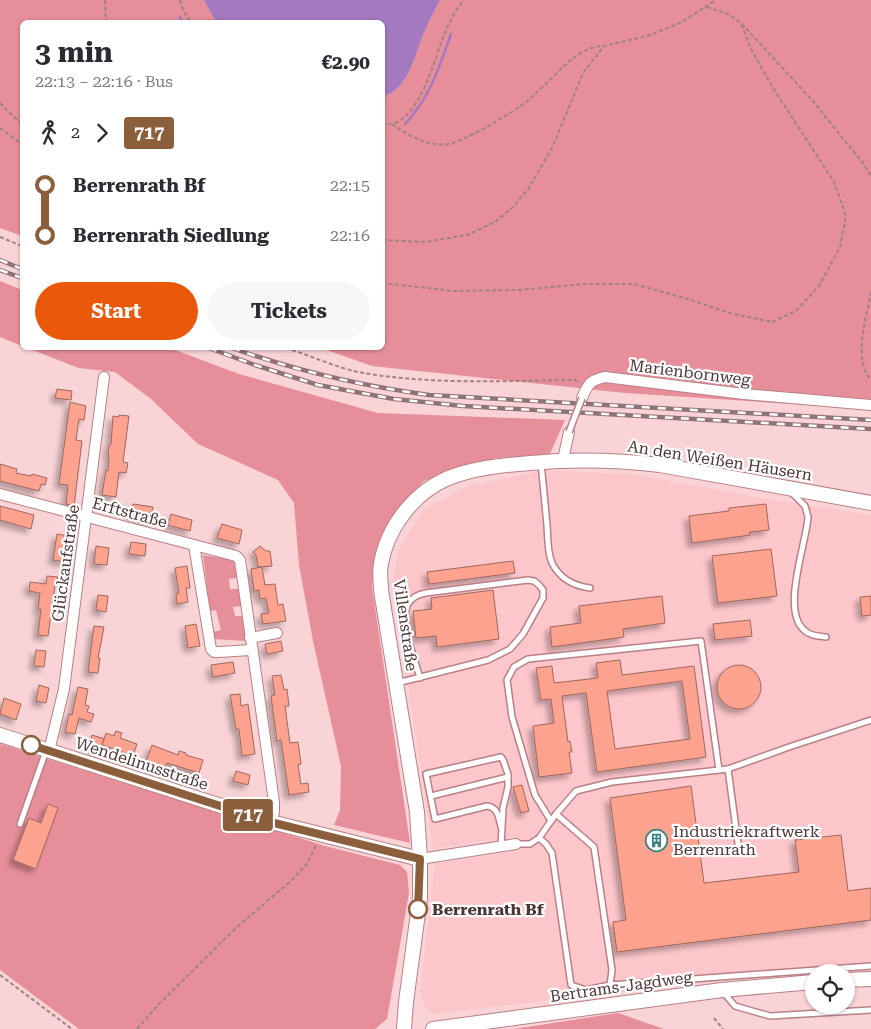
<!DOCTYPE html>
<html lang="en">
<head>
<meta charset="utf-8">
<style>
  :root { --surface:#fff; --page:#f7f7f7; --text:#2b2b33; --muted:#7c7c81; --accent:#ea580c }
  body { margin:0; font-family:"Roboto Serif",serif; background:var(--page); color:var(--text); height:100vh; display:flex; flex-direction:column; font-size:19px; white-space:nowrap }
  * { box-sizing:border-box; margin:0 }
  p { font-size:16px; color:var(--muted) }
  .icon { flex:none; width:28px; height:28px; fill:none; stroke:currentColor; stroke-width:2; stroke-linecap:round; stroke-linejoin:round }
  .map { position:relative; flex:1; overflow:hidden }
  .sheet { position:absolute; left:20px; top:20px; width:365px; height:330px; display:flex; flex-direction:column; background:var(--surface); border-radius:8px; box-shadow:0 1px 4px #0004 }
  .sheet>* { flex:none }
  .badge { padding:0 10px; border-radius:4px; font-size:18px; line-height:32px }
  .controls { position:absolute; left:805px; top:964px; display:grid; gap:10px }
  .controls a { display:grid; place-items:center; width:50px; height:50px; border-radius:50%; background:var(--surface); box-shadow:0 1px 4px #0004; font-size:25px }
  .map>.badge { position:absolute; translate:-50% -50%; box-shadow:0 0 0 2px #fff }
  .legs { display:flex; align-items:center; gap:8px; height:55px; padding:0 15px; font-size:16px }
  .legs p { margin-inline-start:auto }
  .head { display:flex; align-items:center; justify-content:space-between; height:85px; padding:0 15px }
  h1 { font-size:28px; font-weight:700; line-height:38px }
  .action { display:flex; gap:10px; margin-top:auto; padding:10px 15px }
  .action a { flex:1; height:58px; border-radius:30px; background:var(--accent); color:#fff; font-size:20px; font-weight:700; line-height:58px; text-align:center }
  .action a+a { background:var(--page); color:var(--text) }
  ul { padding:0 15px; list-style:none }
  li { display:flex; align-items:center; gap:18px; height:50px; font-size:19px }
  li i { display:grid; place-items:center; width:8px; height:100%; margin:0 6px; background:currentColor }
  li i::after { content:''; width:12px; height:12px; margin:-6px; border:4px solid; border-radius:50%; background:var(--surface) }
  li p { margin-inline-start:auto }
  li:first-child i { background:linear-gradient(#0000 50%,currentColor 0) }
  li:last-child i { background:linear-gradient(currentColor 50%,#0000 0) }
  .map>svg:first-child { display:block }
  .built { fill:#fdc6cb }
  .green { fill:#e68e99 }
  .water { fill:#a579bf }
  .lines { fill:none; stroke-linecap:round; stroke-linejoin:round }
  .stream { stroke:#a579bf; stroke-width:2.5 }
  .building { fill:#fda28f; stroke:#9c685d; fill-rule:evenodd; filter:url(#shadow) }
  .lane-casing { stroke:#b88086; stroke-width:8 }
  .street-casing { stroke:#b88086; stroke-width:12 }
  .secondary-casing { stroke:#b88086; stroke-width:16 }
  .path { stroke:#a08184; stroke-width:2; stroke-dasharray:4 2.5; stroke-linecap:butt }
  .lane { stroke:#fff; stroke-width:5 }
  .street { stroke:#fff; stroke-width:10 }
  .secondary { stroke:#fff; stroke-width:14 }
  .rail-casing { stroke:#917376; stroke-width:4.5 }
  .rail { stroke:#fff; stroke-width:2.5; stroke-dasharray:8; stroke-linecap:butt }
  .lane-bridge-casing { stroke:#b88086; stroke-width:8; stroke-linecap:butt }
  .lane-bridge { stroke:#fff; stroke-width:5 }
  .line-1-casing { stroke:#fff; stroke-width:11 }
  .line-1 { stroke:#8b5e3c; stroke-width:8 }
  .stop-1-dot { fill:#fff; stroke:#8b5e3c; stroke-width:2.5 }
  .labels { text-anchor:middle; stroke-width:4.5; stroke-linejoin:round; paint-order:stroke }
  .street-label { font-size:16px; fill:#4d3538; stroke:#fff }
  .poi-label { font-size:16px; fill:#4d3538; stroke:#fff; text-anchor:start }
  .stop-label { font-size:16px; font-weight:bold; fill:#4d3538; stroke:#fff; text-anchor:start }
</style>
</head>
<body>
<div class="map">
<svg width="871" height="1029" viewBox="0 0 871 1029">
  <defs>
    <filter id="shadow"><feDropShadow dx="-4.5" dy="4.5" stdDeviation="2.5" flood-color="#0004"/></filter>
  </defs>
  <rect width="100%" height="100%" fill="#f9d3d6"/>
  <path class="built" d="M545 470 632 474 767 499 871 515V971L814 972V975L736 979 432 1014 424 1006 420 993 435 864 517 850 514 837 433 849 392 584 398 552 423 510 468 486Z"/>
  <g class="green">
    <path d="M0 0H204L213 17 217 22H22V236L0 228Z"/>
    <path d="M440 0H871V409L625 393 372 366 321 348H382L383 97C409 88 414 58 423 35 428 23 434 12 440 0Z"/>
    <path d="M0 281 22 290V346L0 337Z"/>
    <path d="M27 348H170L239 374 378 413 565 420 549 456 496 458 424 481 398 508 377 548 372 587 410 843 334 825 340 810 341 766 313 641 299 565 294 503 278 480 198 444 151 399 115 372 79 368Z"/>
    <path d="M203 555 234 560 237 578 229 579 230 589H239L242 606 233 607 235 616H242L246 641 214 639 213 632 221 630 216 610 210 611Z"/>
    <path d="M0 744 325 846 400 865 407 872 409 893 387 1019 375 1029H79L0 970Z"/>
    <path d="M618 1013 664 1029H514Z"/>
  </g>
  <path class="water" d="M204 0H440C434 12 428 23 423 35 414 58 409 88 383 97L382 22H217L213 17Z"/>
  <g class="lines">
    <g class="stream">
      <path d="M180 17 183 22"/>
      <path d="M383 121 384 97"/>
      <path d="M405 124C430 97 439 68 451 34"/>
    </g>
  </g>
  <g class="building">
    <path d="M57 389 72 391 71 400 55 398Z"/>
    <path d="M70 402 86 406 84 420 79 419 76 440 82 441 74 506 66 504 68 485 59 484Z"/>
    <path d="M119 415 129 416 123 462 128 463 126 473 119 472 116 497 102 495 106 470 108 471 109 456 108 454 109 445 111 444 113 416 119 417Z"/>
    <path d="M0 464 17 469 16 473 31 476 32 474 47 478 45 485 41 484 39 491 0 481Z"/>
    <path d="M133 504 153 507 150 521 130 515Z"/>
    <path d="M766 504 769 530 750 532V535L692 543 689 516 729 511V508Z"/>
    <path d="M0 506 34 515 31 529 0 520Z"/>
    <path d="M171 514 192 520 190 531 168 525Z"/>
    <path d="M222 524 242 530 239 544 217 538Z"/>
    <path d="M57 534 69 536 66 562 53 560Z"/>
    <path d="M131 542 146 544 145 556 129 554Z"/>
    <path d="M96 546 109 548 107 565 94 564Z"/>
    <path d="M260 546 266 551H270L272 566 258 567 256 555 253 552Z"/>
    <path d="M771 549 777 596 718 603 712 556Z"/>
    <path d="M513 561 515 573 429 584 427 572Z"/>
    <path d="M187 566 190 588H186L188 602 177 604 176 594 179 593 175 568Z"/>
    <path d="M262 567 265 585 275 584 278 605 283 604 286 621 263 624 261 614 269 613 266 598 260 599 259 590 254 591 251 569Z"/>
    <path d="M47 576 58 577 57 586 55 585 48 636 38 635 41 609H38L40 593 29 591 30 582 46 584Z"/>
    <path d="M493 590 499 639 437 647 436 636 416 638 413 611 432 609 431 598Z"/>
    <path d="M98 595 108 596 106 612 96 610Z"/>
    <path d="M662 596 665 623 623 629 624 637 552 647 550 627 581 623 579 606Z"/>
    <path d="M871 596V615L862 616 860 597Z"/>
    <path d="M750 620 752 636 715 640 713 624Z"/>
    <path d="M196 624 200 646 188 648 185 626Z"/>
    <path d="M94 626 104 627 98 658H100L98 673 88 672Z"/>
    <path d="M281 641 283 651 267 654 265 644Z"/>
    <path d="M36 650 46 651 44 667 34 666Z"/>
    <path d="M620 660 622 675 694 666 706 757 597 772 586 693 562 696 568 742 570 741 572 752H569L572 773 539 777 533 726 554 723 551 699 541 700 536 668 552 666 554 683 598 678 596 663ZM682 681 690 739 615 749 607 691Z"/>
    <path d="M233 662 235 673 213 677 211 665Z"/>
    <circle cx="739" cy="687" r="22"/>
    <path d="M281 675 284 690 287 689 289 706H285L290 743 298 742 301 764 298 765 301 784 308 783 309 792 289 795 281 740 277 741 271 696 275 695 272 676Z"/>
    <path d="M39 685 49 688 46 703 36 701Z"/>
    <path d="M78 687 88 689 85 705 89 706 87 712 94 714 91 722 79 718 75 734 65 732 69 714 72 715Z"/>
    <path d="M240 694 241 706 248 704 255 754 242 756 239 729H236L230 695Z"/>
    <path d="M4 698 21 704 16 720 0 714Z"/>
    <path d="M116 731 122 733 120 738 137 744 133 756 102 745 106 733 114 736Z"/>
    <path d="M92 735 104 739 100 750 88 746Z"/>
    <path d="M152 745 178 755 179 751 186 753V755L203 760 199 773 167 763 165 768 146 761Z"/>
    <path d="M236 771 250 775 248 785 233 781Z"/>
    <path d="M522 785 529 811 521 813 513 787Z"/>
    <path d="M691 786 704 883 799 872 795 840 841 835 848 891 871 888V920L617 952 613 922 626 920 610 798Z"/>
    <path d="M48 804 58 808 36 869 13 860 29 818 41 823Z"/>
  </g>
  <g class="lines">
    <defs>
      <g id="lane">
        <path d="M541 463C543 483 545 504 547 525 548 537 547 552 552 563 560 579 574 586 590 588"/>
        <path d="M790 491 805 506 808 517C806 545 781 610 804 630 810 636 818 636 826 637"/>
        <path d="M397 683 488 660 510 649 523 634 543 598V590L539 585 534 581 528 580 426 593C419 594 410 598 407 606 400 623 415 660 420 678"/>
        <path d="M728 769 739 851"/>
        <path d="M431 796 508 777"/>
        <path d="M551 821 535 795 512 717 507 680 514 667 528 659 701 641 719 770"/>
        <path d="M20 824 46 751"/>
        <path d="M539 838 546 844 552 853 571 985 586 990 610 985 612 970 594 847 556 814"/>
        <path d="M516 844H530L539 838 556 814 576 791 612 782 728 769 789 747 871 720"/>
        <path d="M501 846 503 808 508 787V774L503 760 501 757 426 774 435 819 487 806C499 807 499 821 502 830"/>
        <path d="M610 985 871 966"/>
        <path d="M724 993 735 1006 770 1016 871 1010"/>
      </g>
      <g id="street">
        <path d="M582 398C588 384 590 380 605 377L744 394 871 405"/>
        <path d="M563 460 569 432"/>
        <path d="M0 494 236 556 240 560 274 802V812L271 822"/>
        <path d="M194 545 211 649 214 652H219L251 650"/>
        <path d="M250 638 277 633"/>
        <path d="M49 751 64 689 104 377"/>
        <path d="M420 859 516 844"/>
      </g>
      <g id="secondary">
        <path d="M0 735 271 822 420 859"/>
        <path d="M846 980 871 979"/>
        <path d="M404 1029 406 1002 420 898V859L417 812 381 590C381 582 379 572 381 564 387 528 413 494 446 479 472 468 503 465 531 463 574 459 617 460 660 465L871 503"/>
        <path d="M433 1029 722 990 814 982"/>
      </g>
    </defs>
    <use href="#lane" class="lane-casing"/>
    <use href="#street" class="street-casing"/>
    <use href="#secondary" class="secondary-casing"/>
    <g class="path">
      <path d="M105 0 106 22"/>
      <path d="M180 0 183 10 191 22"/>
      <path d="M707 7 728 14 741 23 812 100 863 163 871 176"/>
      <path d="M0 103 22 125"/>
      <path d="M382 124C419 131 435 54 446 30 451 19 456 9 464 0"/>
      <path d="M392 124C408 135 427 147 448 144 462 143 513 112 525 103 533 96 540 89 548 82 564 66 581 46 604 46"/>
      <path d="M0 128 22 144"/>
      <path d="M0 237 22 246"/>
      <path d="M382 240 425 242 467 235 495 222 513 207 529 188 553 146 583 73 604 46 647 36 680 23 716 0"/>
      <path d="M382 283 454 291 518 290 585 284H634L688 299 729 313 772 322 796 311 819 286 840 247 846 216 834 182 773 88 751 49 741 23"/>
      <path d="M871 292C867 317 852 359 871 380"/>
      <path d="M286 348C309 355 335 367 358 372 429 385 503 381 575 380L580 383"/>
      <path d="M0 975 72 1029"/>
      <path d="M714 1018 723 1029"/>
      <path d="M137 1029 159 1004 238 926 291 881 307 864 316 845"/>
    </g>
    <use href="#lane" class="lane"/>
    <use href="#street" class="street"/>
    <use href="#secondary" class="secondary"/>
    <defs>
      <g id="rail">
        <path d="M0 260 22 269"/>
        <path d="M0 270 22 278"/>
        <path d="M209 348 255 365 318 385 394 399 463 406 871 429"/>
        <path d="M232 348C297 371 361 386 429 395L871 420"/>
      </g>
    </defs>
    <use href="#rail" class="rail-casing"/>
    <use href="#rail" class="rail"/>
    <defs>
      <path id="lane-bridge" d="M569 432 582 398"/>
    </defs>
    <use href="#lane-bridge" class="lane-bridge-casing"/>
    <use href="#lane-bridge" class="lane-bridge"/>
  </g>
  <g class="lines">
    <defs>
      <path id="line-1" d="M31 745 270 822 420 859 418 909"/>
    </defs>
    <use href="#line-1" class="line-1-casing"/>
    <use href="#line-1" class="line-1"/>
  </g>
  <defs>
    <symbol id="building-ring" viewBox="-11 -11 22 22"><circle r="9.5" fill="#fff" stroke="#3b8381" stroke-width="1.5"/><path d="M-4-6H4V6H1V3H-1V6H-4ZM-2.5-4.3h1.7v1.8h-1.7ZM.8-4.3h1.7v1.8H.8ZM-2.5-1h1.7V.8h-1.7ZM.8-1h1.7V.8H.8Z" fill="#3b8381"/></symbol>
  </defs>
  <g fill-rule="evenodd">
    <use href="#building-ring" x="644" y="828" width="25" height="25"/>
  </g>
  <g class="stop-1-dot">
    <circle cx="31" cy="745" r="9"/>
    <circle cx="418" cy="909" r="9"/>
  </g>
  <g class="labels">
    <g class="street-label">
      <text transform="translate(690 372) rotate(7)" y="6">Marienbornweg</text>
      <text transform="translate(720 460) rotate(9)" y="6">An den Weißen Häusern</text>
      <text transform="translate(130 512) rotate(15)" y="6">Erftstraße</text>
      <text transform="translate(65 563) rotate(-82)" y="6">Glückaufstraße</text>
      <text transform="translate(406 625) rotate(82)" y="6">Villenstraße</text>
      <text transform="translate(142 763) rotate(18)" y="6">Wendelinusstraße</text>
      <text transform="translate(621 986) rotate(-8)" y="6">Bertrams-Jagdweg</text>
    </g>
    <g class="poi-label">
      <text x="673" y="837">Industriekraftwerk<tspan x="673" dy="18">Berrenrath</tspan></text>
    </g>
    <g class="stop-label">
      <text x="432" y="915">Berrenrath Bf</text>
    </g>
  </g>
</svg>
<div class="controls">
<a><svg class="icon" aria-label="locate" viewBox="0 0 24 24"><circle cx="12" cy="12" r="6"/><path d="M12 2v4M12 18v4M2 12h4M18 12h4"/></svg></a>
</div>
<b class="badge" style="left:248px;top:815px;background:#8b5e3c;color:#fff">717</b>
<section class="sheet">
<div class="head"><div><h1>3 min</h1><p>22:13 – 22:16 · Bus</p></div><b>€2.90</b></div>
<div class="legs"><svg class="icon" aria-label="walk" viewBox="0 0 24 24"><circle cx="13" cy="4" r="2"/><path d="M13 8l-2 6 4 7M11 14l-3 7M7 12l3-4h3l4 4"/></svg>2<svg class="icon" aria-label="forward" viewBox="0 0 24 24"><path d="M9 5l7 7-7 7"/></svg><b class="badge" style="background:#8b5e3c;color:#fff">717</b></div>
<ul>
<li><i style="color:#8b5e3c"></i><b>Berrenrath Bf</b><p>22:15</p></li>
<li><i style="color:#8b5e3c"></i><b>Berrenrath Siedlung</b><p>22:16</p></li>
</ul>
<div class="action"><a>Start</a><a>Tickets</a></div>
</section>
</div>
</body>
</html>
